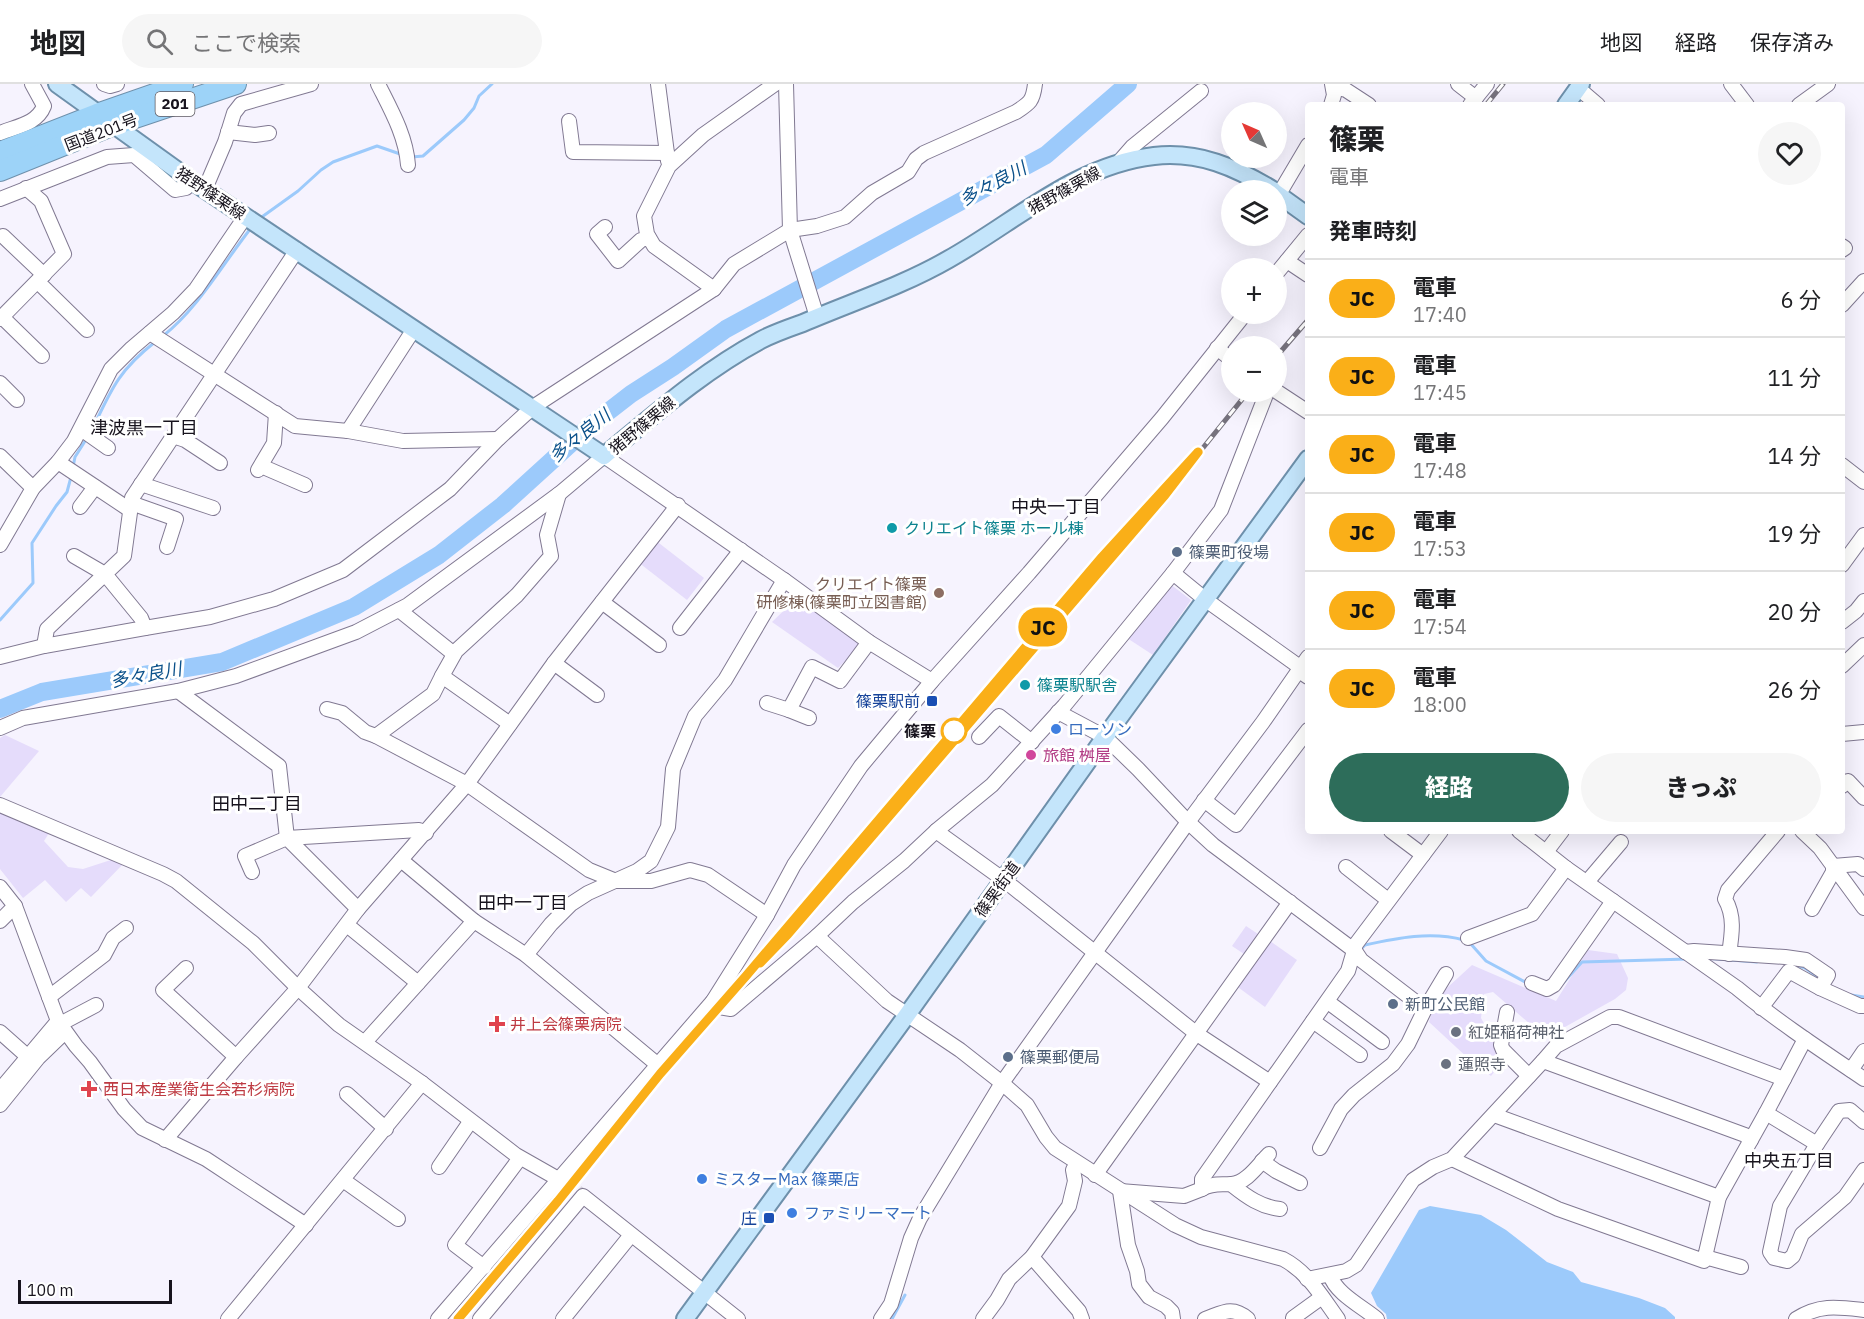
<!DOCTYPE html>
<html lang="ja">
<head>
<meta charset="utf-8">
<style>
  :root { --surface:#fff; --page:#f6f6f6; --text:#202124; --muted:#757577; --line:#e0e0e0; --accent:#2d6d5a }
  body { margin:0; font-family:"IBM Plex Sans","Noto Sans JP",sans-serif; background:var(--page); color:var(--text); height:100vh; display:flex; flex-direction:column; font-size:22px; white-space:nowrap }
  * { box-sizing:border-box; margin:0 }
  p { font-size:20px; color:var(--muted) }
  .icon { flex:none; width:33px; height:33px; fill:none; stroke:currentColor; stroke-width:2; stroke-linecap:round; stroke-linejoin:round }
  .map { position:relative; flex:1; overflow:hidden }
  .sheet { position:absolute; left:1305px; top:18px; width:540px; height:732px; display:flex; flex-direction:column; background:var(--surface); border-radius:6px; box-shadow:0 6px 24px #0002 }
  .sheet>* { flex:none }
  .badge { padding:0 12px; border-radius:20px; font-size:21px; line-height:39px }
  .needle { width:39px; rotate:315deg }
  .buttons { position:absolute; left:1221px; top:18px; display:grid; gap:12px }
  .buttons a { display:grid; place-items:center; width:66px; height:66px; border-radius:50%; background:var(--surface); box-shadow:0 6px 24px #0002; font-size:30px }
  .scale { position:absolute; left:18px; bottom:15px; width:154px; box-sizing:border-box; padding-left:6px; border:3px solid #17131d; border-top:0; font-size:16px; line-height:21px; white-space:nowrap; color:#17131d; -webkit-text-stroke:4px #fff; paint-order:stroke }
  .map>.badge { position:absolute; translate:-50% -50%; box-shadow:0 0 0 3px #fff }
  h2 { padding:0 24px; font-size:22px; line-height:54px }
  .round { display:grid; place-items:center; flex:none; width:63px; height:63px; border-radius:32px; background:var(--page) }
  .headline { display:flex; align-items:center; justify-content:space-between; height:102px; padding:0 24px }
  h1 { font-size:28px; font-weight:800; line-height:45px }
  .action { display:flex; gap:12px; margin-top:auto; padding:12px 24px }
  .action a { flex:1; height:69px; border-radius:36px; background:var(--accent); color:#fff; font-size:24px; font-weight:800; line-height:69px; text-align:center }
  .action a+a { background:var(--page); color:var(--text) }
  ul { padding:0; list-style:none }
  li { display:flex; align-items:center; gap:18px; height:78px; padding:0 24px; border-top:2px solid var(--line) }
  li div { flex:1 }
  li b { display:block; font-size:22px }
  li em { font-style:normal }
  li .badge { min-width:66px; font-weight:700; text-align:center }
  header { display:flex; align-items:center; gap:36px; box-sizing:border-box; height:84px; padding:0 30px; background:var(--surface); border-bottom:2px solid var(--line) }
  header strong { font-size:28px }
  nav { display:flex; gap:33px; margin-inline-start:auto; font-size:21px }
  .search { width:420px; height:54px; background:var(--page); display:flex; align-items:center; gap:15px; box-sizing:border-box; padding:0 21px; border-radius:33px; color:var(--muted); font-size:22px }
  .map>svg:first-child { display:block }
  .green { fill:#e5dcfb }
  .water { fill:#9ccafb }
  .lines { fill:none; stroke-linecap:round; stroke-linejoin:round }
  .stream { stroke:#9ccafb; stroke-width:3 }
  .river { stroke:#9ccafb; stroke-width:18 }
  .minor-tunnel { stroke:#d5d1dc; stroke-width:14; stroke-dasharray:14 7; stroke-linecap:butt }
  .minor-casing { stroke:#817992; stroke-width:16 }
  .major-casing { stroke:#6e90ab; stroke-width:20 }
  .highway-casing { stroke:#6e90ab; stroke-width:22 }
  .minor { stroke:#fff; stroke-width:14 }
  .major { stroke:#c4e5fb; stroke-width:16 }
  .highway { stroke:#9dd3f8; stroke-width:20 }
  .rail-casing { stroke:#76727d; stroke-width:5 }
  .rail { stroke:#fff; stroke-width:3; stroke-dasharray:9; stroke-linecap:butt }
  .line-casing { stroke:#fff; stroke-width:14 }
  .line { stroke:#faaf18; stroke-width:9 }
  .culture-dot { fill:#0f9aa8; stroke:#fff; stroke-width:2 }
  .service-dot { fill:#5c6f8a; stroke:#fff; stroke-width:2 }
  .education-dot { fill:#8d6e63; stroke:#fff; stroke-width:2 }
  .transit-dot { fill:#1a4fb4; stroke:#fff; stroke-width:2 }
  .shop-dot { fill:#3f7fe0; stroke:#fff; stroke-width:2 }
  .stop-dot { fill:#fff; stroke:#faaf18; stroke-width:3 }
  .hotel-dot { fill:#d1479c; stroke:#fff; stroke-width:2 }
  .health-dot { fill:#e0444e; stroke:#fff; stroke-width:2 }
  .worship-dot { fill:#6b7280; stroke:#fff; stroke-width:2 }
  .labels { text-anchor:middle; stroke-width:6; stroke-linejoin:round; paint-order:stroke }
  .shield { fill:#fff; stroke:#5d5a61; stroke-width:1.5 }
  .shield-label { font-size:15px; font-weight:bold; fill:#17131d }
  .street-label { font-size:16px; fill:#17131d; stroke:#fff }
  .culture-label { font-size:16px; fill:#0d838f; stroke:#fff; text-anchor:start }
  .service-label { font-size:16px; fill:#4e5e75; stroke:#fff; text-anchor:start }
  .education-label { font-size:16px; fill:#785e54; stroke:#fff; text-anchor:end }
  .transit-label { font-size:16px; fill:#164399; stroke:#fff; text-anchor:end }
  .shop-label { font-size:16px; fill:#366cbe; stroke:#fff; text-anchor:start }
  .stop-label { font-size:16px; font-weight:bold; fill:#17131d; stroke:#fff; text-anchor:end }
  .hotel-label { font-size:16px; fill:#b23c85; stroke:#fff; text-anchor:start }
  .health-label { font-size:16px; fill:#be3a42; stroke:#fff; text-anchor:start }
  .worship-label { font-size:16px; fill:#5b616d; stroke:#fff; text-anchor:start }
  .water-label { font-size:18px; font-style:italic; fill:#0b518a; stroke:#fff }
  .neighbourhood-label { font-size:18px; fill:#17131d; stroke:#fff }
</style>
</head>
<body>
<header>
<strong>地図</strong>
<div class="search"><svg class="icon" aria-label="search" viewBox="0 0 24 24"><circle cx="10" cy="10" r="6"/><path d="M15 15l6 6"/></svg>ここで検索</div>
<nav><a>地図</a><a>経路</a><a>保存済み</a></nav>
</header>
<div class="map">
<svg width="1864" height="1235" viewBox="0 0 1864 1235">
  <rect width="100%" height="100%" fill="#f6f3fe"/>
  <g class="green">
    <path d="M655 456 704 494 687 516 638 478Z"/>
    <path d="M1170 500 1191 516 1153 571 1127 554Z"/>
    <path d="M799 512 864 558 838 584 772 538Z"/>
    <path d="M5 651 39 667 0 713V654Z"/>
    <path d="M0 726 49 749 44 757 68 783 83 785 117 774 124 779 91 813 81 804 66 818 45 796 23 814 0 785Z"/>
    <path d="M1246 842 1258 850 1244 870 1232 862Z"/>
    <path d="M1267 855 1297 876 1265 923 1235 901Z"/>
    <path d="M1588 866 1617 870 1628 894 1626 906 1615 915 1556 948 1538 947 1493 908 1484 910 1481 934 1504 976 1491 992 1470 976 1429 938 1436 914 1472 881 1556 917Z"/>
  </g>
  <path class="water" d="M1430 1122 1481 1131 1506 1146 1547 1178 1573 1188 1581 1198 1639 1214 1665 1224 1675 1233V1235H1387L1386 1230 1377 1222 1371 1209 1419 1126Z"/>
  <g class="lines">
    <g class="stream">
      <path d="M412 73 423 72 464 36 474 24 479 12 492 0"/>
      <path d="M259 135 298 107 321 86 333 78 377 62 403 71"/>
      <path d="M163 252C199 223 222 181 251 144"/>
      <path d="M92 346C111 306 118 287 155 258"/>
      <path d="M73 383 75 373 87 354"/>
      <path d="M0 536 33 499 32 459 56 422 67 408 71 393"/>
      <path d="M1470 859 1486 877 1527 899"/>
      <path d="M1360 866 1365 861C1397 854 1431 847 1464 856"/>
      <path d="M1704 874 1757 878"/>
      <path d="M1796 881 1805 884 1821 895"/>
      <path d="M1563 899 1582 878 1688 875"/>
      <path d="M1851 911 1864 913"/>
      <path d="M892 1235 905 1211"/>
    </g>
    <path class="river" d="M0 625 42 608 222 578 354 523 439 471 503 421 591 341 631 310 673 283 726 245 1046 71 1128 0"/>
    <path class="minor-tunnel" d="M560 1096 583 1112"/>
    <defs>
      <g id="minor">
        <path d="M104 0 110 2 117 0"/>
        <path d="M378 0C391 26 406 52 408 81"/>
        <path d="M658 0 668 77"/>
        <path d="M786 0 790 146 817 233"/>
        <path d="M1458 0 1476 14"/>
        <path d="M1731 0 1747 21"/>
        <path d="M1334 3 1346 6 1369 21"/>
        <path d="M1578 4 1598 21"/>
        <path d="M1331 21 1334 11 1332 0"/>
        <path d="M1470 21 1487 0"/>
        <path d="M1799 21 1828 0"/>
        <path d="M569 37 573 68 667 69"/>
        <path d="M228 48 255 51 269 49"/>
        <path d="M0 49C17 42 37 40 44 22L32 0"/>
        <path d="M1118 79 1132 63 1201 7"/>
        <path d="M205 105 225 58 234 29 241 20 311 0"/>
        <path d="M1279 110 1308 61"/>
        <path d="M0 115 107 73 134 71 175 106 186 104 192 97"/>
        <path d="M605 143 597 150 618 177 641 156 649 154"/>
        <path d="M3 152 44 191"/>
        <path d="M1842 162 1845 164 1842 166"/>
        <path d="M1287 177 1308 191"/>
        <path d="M1276 190 1308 151"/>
        <path d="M38 198 87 246"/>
        <path d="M714 205 654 162 647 150 644 132 669 82 703 51 775 0"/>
        <path d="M1842 221 1864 197"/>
        <path d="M2 233 42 272"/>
        <path d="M0 235 64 170 41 117 26 104"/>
        <path d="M414 245 348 347 403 357 498 355"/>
        <path d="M150 249 295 342 348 347"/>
        <path d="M1217 264 1232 276"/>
        <path d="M0 299 17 316"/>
        <path d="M1276 307 1308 328"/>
        <path d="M81 345 108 364"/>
        <path d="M173 352 185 356 220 379"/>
        <path d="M0 372 33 404"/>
        <path d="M58 378 130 426"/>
        <path d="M1842 381 1864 398"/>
        <path d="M261 382 305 401"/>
        <path d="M258 386 274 359 276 329"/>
        <path d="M141 400 213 424"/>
        <path d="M131 419 176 435 167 463"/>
        <path d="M80 423 95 403"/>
        <path d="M0 461 33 404 58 378 74 357 111 285 132 264 173 229 196 205 245 133"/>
        <path d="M74 472 105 490 141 534 145 544 44 562 47 545 124 472 132 414 297 166"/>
        <path d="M1842 481 1864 451"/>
        <path d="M1173 489 1206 516 1297 581 1299 587 1308 593"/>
        <path d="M602 518 659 561"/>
        <path d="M399 526 454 570"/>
        <path d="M1842 538 1856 527 1864 517"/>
        <path d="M145 544 210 533 274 515 343 486 450 405 498 355 533 323 714 205 734 180 790 146 817 142 845 133 872 109 908 88 916 75 924 69 1016 28C1030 19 1033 17 1035 0"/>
        <path d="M680 544 741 466"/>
        <path d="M0 573 44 562"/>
        <path d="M554 579 597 611"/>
        <path d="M1842 582 1864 561"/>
        <path d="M442 592 433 610 376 652 467 700 589 786 616 797H651L690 786 708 791 767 831"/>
        <path d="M178 607 279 682 287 754 419 746 426 749"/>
        <path d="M767 619 789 626 812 583 840 597 869 558"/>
        <path d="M327 625 342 629 365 648 376 652"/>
        <path d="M789 626 809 634"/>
        <path d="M1058 628 1105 653 1138 685 1188 738 1213 761 1355 867 1361 876 1425 925"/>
        <path d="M510 640 442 592 456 567 517 511 551 472 547 451 559 410"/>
        <path d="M0 644 23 634 178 607 236 592 356 548 408 521 559 410 604 372 784 496 869 558 932 597"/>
        <path d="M1842 650 1864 648"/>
        <path d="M979 653 999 632 1032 658"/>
        <path d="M1842 702 1848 697 1864 714"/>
        <path d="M1204 716 1236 741 1308 646"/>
        <path d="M0 721 163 790 176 797 253 859 298 904 339 941 422 999 516 1071 560 1096"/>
        <path d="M936 747 1004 796 1197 950 1270 998"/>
        <path d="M1391 747 1423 771"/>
        <path d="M1519 747 1566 784 1737 904C1777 937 1821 966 1864 995"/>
        <path d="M1802 747 1820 764 1864 824"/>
        <path d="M1546 768 1562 747"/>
        <path d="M1833 782 1858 780 1864 785"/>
        <path d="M1346 783 1388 816"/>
        <path d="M252 788 245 772 287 754 358 825"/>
        <path d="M1587 798 1621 758"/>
        <path d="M0 803 15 822 58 937 76 962 90 978 124 1025 142 1044 206 1075 306 1141"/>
        <path d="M1812 825 1833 788V782"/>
        <path d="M0 837 15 822"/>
        <path d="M474 837 526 871 658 981"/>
        <path d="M347 841 418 899"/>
        <path d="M817 852 887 917 960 966 1002 999 1027 1021 1046 1053 1055 1064 1175 1141 1201 1153 1283 1175C1308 1188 1322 1213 1338 1235"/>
        <path d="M1468 854 1532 830 1566 784"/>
        <path d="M1685 868 1694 867 1785 873 1806 876 1828 891 1820 904"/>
        <path d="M1729 870C1732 850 1735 832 1725 815L1728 806 1778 747"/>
        <path d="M526 871 551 840 571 820 588 809 637 787 651 777 668 743 673 685 695 632 725 596 784 496"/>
        <path d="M186 884 163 906 236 973"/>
        <path d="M1532 899 1547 905 1554 901 1613 817"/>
        <path d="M49 913 104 871 113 854 126 844"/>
        <path d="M713 917 719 923 731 925 817 852 853 818 904 777 936 747 992 701 1064 622 1173 489 1221 426 1267 308"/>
        <path d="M1328 918 1382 958"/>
        <path d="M1761 924 1789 887 1820 904 1860 922H1864"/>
        <path d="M1507 928 1501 961 1503 966 1529 992"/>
        <path d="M1313 937 1360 971"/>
        <path d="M60 940 96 921"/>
        <path d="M0 948 27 972"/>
        <path d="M365 958 474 837 401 776"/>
        <path d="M1543 977 1556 962 1610 933H1619L1784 995"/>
        <path d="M1851 986 1864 967"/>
        <path d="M0 1006 58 937"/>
        <path d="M347 1010 386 1045"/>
        <path d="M0 1021 38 974 65 948"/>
        <path d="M1766 1029 1817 1060"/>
        <path d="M1494 1031 1719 1113"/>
        <path d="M1864 1038 1850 1026 1839 1027 1817 1060 1780 1122 1770 1168 1774 1174 1787 1177 1793 1172 1802 1150 1845 1113 1864 1086"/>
        <path d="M165 1056 236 973 298 904 358 825 467 700 554 579 678 421"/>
        <path d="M1320 1064 1341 1025 1354 1011 1393 980 1408 960 1425 925 1446 890"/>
        <path d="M1452 1075 1558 1125 1704 1177 1719 1113 1766 1029 1805 955"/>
        <path d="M1262 1077 1276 1087 1300 1099"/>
        <path d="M439 1083 470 1038"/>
        <path d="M1095 1091 1290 818"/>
        <path d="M343 1096 398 1135"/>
        <path d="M1232 1101C1247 1113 1261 1123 1280 1125"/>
        <path d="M1202 1105C1212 1099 1220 1101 1231 1100 1246 1100 1259 1080 1269 1070"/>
        <path d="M1032 1173 1079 1227 1082 1235"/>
        <path d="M1705 1173 1741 1183"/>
        <path d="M484 1183 455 1161 520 1074"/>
        <path d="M1330 1191C1336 1210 1363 1223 1377 1235"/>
        <path d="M1307 1195 1346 1187 1356 1181 1413 1096 1433 1083 1452 1075 1543 977 1745 1051 1751 1056"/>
        <path d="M1293 1234 1322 1213"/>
        <path d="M228 1235 422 999"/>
        <path d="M438 1235 713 917 767 831 794 781 861 682 932 597 1029 489 1162 334 1245 230"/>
        <path d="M480 1235 583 1112 738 1235"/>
        <path d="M563 1235 631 1151"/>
        <path d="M881 1235 891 1220 911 1154 920 1134 1002 999 1188 738 1263 638 1308 573"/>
        <path d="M983 1235 997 1216 1009 1195 1032 1173 1069 1122 1075 1097 1073 1086 1077 1079"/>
        <path d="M1173 1235 1172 1228 1166 1222 1149 1213 1139 1200 1137 1187 1128 1161 1120 1107 1184 1112 1202 1105V1095L1348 887 1356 860 1441 747"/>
        <path d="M1205 1235C1222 1229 1232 1221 1248 1235"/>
        <path d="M1796 1235C1819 1220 1838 1223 1864 1226"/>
      </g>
      <g id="major">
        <path d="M57 0 192 97 604 372C655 330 703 287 761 256 774 249 789 244 803 239 852 218 902 202 949 175 1015 138 1075 81 1154 72 1199 67 1235 83 1273 106"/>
        <path d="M1566 21 1581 0"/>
        <path d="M1276 109 1308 132"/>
        <path d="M685 1235 907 931 1105 653 1308 375"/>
      </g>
      <g id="highway">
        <path d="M0 68 97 30 183 0"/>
        <path d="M0 87 114 41 236 0"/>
      </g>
    </defs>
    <use href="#minor" class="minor-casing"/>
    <use href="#major" class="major-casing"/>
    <use href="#highway" class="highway-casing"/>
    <use href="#minor" class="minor"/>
    <use href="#major" class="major"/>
    <use href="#highway" class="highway"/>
    <defs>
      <g id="rail">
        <path d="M1486 21 1503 0"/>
        <path d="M1276 273 1308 236"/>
        <path d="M458 1235 558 1117 660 990 719 923 788 850 1054 541 1104 481 1165 411 1248 308"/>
      </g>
    </defs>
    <use href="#rail" class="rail-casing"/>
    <use href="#rail" class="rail"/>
  </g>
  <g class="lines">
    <defs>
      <path id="line" d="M458 1235 558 1117 660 990 746 892 1102 473 1198 368 1165 411 788 850 760 879"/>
    </defs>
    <use href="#line" class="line-casing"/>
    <use href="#line" class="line"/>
  </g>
  <g class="culture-dot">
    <circle cx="892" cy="444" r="6"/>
    <circle cx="1025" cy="601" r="6"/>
  </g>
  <g class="service-dot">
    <circle cx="1177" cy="468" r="6"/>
    <circle cx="1393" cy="920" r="6"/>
    <circle cx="1008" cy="973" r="6"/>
  </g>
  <circle class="education-dot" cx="939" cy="509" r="6"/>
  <g class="transit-dot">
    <rect x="926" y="611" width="12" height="12" rx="3"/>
    <rect x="763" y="1128" width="12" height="12" rx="3"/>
  </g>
  <g class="shop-dot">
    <circle cx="1056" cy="645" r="6"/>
    <circle cx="702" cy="1095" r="6"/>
    <circle cx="792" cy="1129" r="6"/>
  </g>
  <circle class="stop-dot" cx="954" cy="647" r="12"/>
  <circle class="hotel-dot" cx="1031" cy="671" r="6"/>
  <g class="health-dot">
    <path d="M494 931h6v6h6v6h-6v6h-6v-6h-6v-6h6z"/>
    <path d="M86 996h6v6h6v6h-6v6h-6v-6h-6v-6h6z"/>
  </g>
  <g class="worship-dot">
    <circle cx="1456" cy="948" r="6"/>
    <circle cx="1446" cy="980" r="6"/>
  </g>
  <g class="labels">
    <rect class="shield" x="155.5" y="8" width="39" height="24" rx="4.5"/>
    <g class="shield-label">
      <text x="175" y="25">201</text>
    </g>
    <g class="street-label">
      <text transform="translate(101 48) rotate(-21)" y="6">国道201号</text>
      <text transform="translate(1064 106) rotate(-29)" y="6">猪野篠栗線</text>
      <text transform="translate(211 109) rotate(34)" y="6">猪野篠栗線</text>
      <text transform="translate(642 341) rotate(-40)" y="6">猪野篠栗線</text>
      <text transform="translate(997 805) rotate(-54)" y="6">篠栗街道</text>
    </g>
    <g class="culture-label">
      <text x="904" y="450">クリエイト篠栗 ホール棟</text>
      <text x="1037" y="607">篠栗駅駅舎</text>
    </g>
    <g class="service-label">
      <text x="1189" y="474">篠栗町役場</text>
      <text x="1405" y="926">新町公民館</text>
      <text x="1020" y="979">篠栗郵便局</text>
    </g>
    <g class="education-label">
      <text x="927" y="506">クリエイト篠栗<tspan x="927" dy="18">研修棟(篠栗町立図書館)</tspan></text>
    </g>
    <g class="transit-label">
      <text x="920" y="623">篠栗駅前</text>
      <text x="757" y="1140">庄</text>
    </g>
    <g class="shop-label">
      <text x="1068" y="651">ローソン</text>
      <text x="714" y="1101">ミスターMax 篠栗店</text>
      <text x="804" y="1135">ファミリーマート</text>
    </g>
    <g class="stop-label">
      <text x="936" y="653">篠栗</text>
    </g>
    <g class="hotel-label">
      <text x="1043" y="677">旅館 桝屋</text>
    </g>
    <g class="health-label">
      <text x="510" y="946">井上会篠栗病院</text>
      <text x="103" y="1011">西日本産業衛生会若杉病院</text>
    </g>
    <g class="worship-label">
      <text x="1468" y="954">紅姫稲荷神社</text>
      <text x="1458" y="986">蓮照寺</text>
    </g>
    <g class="water-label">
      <text transform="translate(993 100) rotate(-28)" y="6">多々良川</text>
      <text transform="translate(580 352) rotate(-39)" y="6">多々良川</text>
      <text transform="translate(146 591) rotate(-10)" y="6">多々良川</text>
    </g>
    <g class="neighbourhood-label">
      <text x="144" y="350">津波黒一丁目</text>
      <text x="1056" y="429">中央一丁目</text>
      <text x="257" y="726">田中二丁目</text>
      <text x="523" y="825">田中一丁目</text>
      <text x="1789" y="1083">中央五丁目</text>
    </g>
  </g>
</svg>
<div class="buttons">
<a><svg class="needle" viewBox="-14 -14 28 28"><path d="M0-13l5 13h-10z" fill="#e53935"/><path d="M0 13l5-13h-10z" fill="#757577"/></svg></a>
<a><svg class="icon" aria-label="layers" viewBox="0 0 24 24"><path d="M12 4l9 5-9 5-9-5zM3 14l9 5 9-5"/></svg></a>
<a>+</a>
<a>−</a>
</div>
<div class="scale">100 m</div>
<b class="badge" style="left:1043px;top:543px;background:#faaf18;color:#111">JC</b>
<section class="sheet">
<div class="headline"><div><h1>篠栗</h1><p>電車</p></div><a class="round"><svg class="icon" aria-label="heart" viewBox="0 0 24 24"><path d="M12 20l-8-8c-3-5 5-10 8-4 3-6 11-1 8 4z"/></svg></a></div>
<h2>発車時刻</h2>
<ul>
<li><span class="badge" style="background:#faaf18;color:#111">JC</span><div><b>電車</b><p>17:40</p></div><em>6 分</em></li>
<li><span class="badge" style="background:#faaf18;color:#111">JC</span><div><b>電車</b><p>17:45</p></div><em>11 分</em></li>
<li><span class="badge" style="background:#faaf18;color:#111">JC</span><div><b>電車</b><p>17:48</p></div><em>14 分</em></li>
<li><span class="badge" style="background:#faaf18;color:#111">JC</span><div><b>電車</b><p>17:53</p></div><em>19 分</em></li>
<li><span class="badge" style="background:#faaf18;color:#111">JC</span><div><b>電車</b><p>17:54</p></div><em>20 分</em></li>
<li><span class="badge" style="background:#faaf18;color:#111">JC</span><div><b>電車</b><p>18:00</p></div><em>26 分</em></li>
</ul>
<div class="action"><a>経路</a><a>きっぷ</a></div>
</section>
</div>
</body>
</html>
